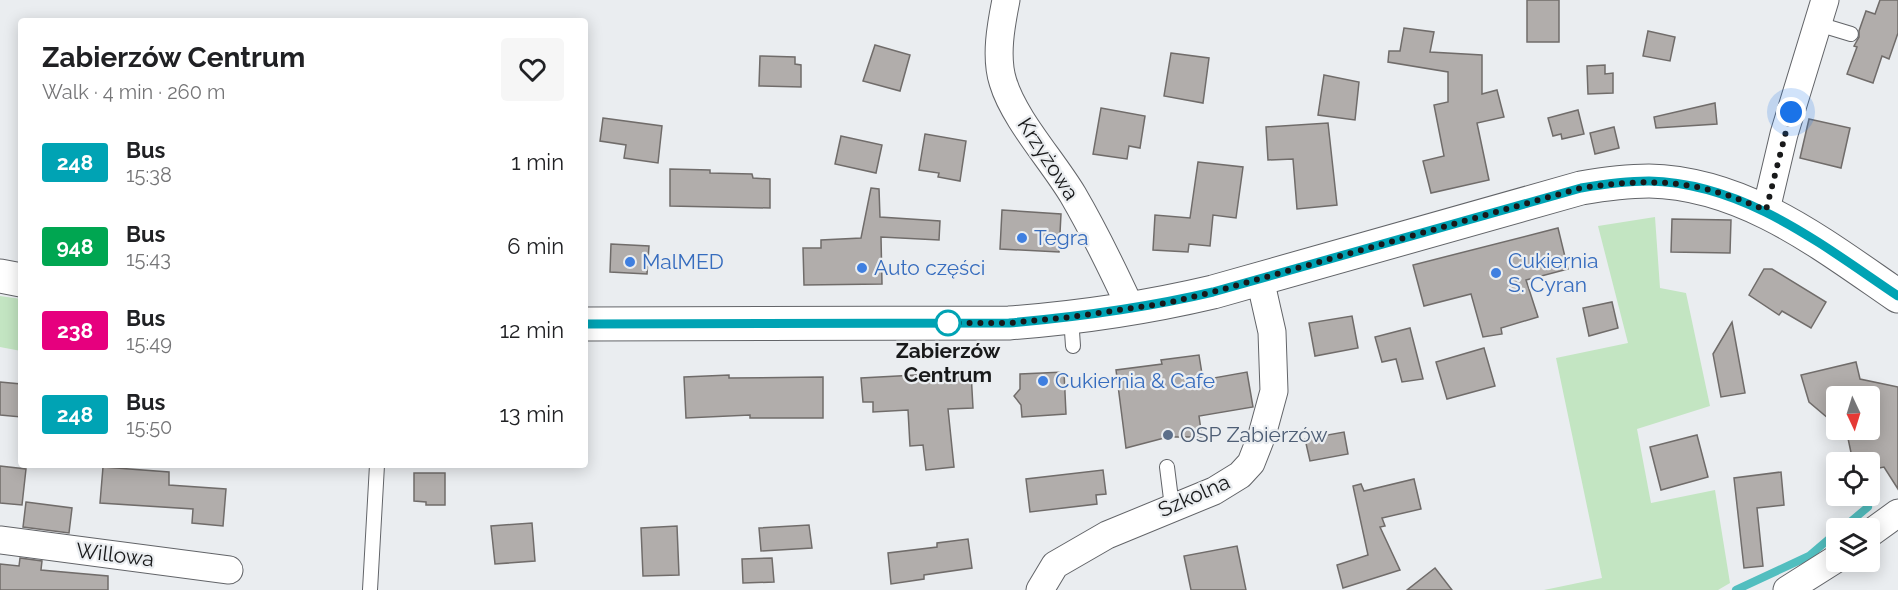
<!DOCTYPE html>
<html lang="en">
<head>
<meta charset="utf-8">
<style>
  :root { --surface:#fff; --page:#f6f6f6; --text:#202124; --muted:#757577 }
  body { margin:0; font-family:Raleway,sans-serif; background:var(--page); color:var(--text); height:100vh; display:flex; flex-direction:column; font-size:22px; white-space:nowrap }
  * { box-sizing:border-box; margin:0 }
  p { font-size:20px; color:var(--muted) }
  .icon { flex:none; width:33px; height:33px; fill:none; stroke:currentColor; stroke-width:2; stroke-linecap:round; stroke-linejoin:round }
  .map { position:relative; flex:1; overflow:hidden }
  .side { position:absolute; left:18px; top:18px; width:570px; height:450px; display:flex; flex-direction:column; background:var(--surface); border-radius:6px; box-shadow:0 3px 15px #0003 }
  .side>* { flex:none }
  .badge { padding:0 12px; border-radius:4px; font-size:21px; line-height:39px }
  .needle { width:39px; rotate:176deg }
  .controls { position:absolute; left:1826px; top:386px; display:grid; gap:12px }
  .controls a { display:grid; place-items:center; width:54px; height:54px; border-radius:6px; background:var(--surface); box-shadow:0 3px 15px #0003; font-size:30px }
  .you { position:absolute; width:30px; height:30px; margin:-15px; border:4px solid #fff; border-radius:50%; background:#1a73e8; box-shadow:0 0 0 9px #1a73e833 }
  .map>.badge { position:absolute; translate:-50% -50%; box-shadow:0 0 0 3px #fff }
  .round { display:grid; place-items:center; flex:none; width:63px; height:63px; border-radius:6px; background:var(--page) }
  .head { display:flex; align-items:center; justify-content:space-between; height:102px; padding:0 24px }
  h1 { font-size:28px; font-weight:700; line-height:45px }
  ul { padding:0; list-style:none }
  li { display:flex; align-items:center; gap:18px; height:84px; padding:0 24px }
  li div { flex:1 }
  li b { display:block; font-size:22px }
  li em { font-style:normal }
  li .badge { min-width:66px; font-weight:700; text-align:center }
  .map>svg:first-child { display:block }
  .green { fill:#c3e5c2 }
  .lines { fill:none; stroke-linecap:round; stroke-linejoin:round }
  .stream { stroke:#52bebf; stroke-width:8 }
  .building { fill:#b1adab; stroke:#706c6a; stroke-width:1.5 }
  .service-casing { stroke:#626468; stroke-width:16 }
  .minor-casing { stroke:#626468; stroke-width:29 }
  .primary-casing { stroke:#626468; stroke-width:35 }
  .service { stroke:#fff; stroke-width:14 }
  .minor { stroke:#fff; stroke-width:27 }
  .primary { stroke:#fff; stroke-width:33 }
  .line-casing { stroke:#fff; stroke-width:14 }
  .line { stroke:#00a3b4; stroke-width:9 }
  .walk { stroke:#18191a; stroke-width:6; stroke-dasharray:0 10.8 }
  .shop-dot { fill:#3f7fe0; stroke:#eaedf0; stroke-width:2 }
  .stop-dot { fill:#fff; stroke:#00a3b4; stroke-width:3 }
  .service-dot { fill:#5c6f8a; stroke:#eaedf0; stroke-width:2 }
  .labels { text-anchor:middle; stroke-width:4.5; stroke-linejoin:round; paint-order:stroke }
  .street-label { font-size:21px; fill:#18191a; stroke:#eaedf0 }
  .shop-label { font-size:21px; fill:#366cbe; stroke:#eaedf0; text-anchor:start }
  .stop-label { font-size:21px; font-weight:bold; fill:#18191a; stroke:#eaedf0 }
  .service-label { font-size:21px; fill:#4e5e75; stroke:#eaedf0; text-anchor:start }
</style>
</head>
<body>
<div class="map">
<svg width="1898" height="590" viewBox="0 0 1898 590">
  <rect width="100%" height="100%" fill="#eaedf0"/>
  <g class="green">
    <path d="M1655 217 1660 288 1686 293 1710 406 1637 429 1651 503 1715 490 1730 583 1718 590H1544L1602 578 1556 358 1628 343 1598 226Z"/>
    <path d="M0 296 21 299V351L0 347Z"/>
  </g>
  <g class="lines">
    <g class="stream">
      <path d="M1843 528 1868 507"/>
      <path d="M1736 590 1809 556 1836 533"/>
    </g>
  </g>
  <g class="building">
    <rect x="1527" y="0" width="32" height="42"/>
    <path d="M1880 0H1898V33L1889 59 1882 56 1873 83 1847 74 1857 47 1854 46 1859 37V31L1866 11 1875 14Z"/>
    <path d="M1404 28 1434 32 1430 52 1482 55V94L1497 90 1504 117 1477 123 1489 180 1431 193 1423 161 1444 156 1434 105 1448 102V72L1388 62 1389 51H1400Z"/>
    <path d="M1648 31 1675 37 1670 61 1643 56Z"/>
    <path d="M875 45 910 55 900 91 863 81Z"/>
    <path d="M1171 53 1209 58 1203 103 1164 96Z"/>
    <path d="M760 56 795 57V64L801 65V87L759 86Z"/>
    <path d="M1605 65V74L1613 73V93L1588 94 1587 66Z"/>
    <path d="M1324 75 1359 82 1355 120 1318 115Z"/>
    <path d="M1715 103 1717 124 1656 128 1654 117Z"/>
    <path d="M1101 108 1145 116 1140 148 1129 146 1127 159 1093 154Z"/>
    <path d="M1578 110 1584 134 1562 139 1561 134 1553 136 1548 118Z"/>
    <path d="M603 118 662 126 658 163 624 158 626 145 600 141Z"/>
    <path d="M1809 119 1850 128 1841 168 1800 158Z"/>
    <path d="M1328 123 1337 205 1297 209 1293 159 1268 160 1266 127Z"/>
    <path d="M1614 127 1619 148 1595 154 1590 133Z"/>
    <path d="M925 134 966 141 960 181 938 177 939 173 919 170Z"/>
    <path d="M841 136 882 145 876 173 835 164Z"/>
    <path d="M1198 162 1243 167 1236 218 1213 215 1210 246 1189 244 1188 252 1153 250 1155 215 1190 218Z"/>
    <path d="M670 169 710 170V173L752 174 753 178 770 179V208L670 206Z"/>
    <path d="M871 188 879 189 880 217 940 221 939 240 881 237 882 284 804 285 803 248H821V240L861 238Z"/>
    <path d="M1002 210 1061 214 1059 252 1000 249Z"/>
    <path d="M1672 219 1731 220 1730 253 1671 252Z"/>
    <path d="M1558 228 1568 269 1526 280 1538 317 1501 328 1502 334 1483 337 1471 294 1424 306 1413 265Z"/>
    <path d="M611 244 649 246 647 274 610 272Z"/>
    <path d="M1764 269H1772L1826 302 1811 328 1782 311 1779 315 1749 295Z"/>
    <path d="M1612 302 1618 328 1589 336 1583 308Z"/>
    <path d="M1352 316 1358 348 1315 356 1309 323Z"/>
    <path d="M1732 322 1745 393 1721 397 1713 354Z"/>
    <path d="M1410 328 1423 379 1402 382 1396 359 1382 362 1375 337Z"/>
    <path d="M1484 348 1495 386 1447 399 1436 362Z"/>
    <path d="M1199 355 1203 380 1247 372 1253 407 1199 416 1202 437H1168L1126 448 1116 370 1162 364 1161 360Z"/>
    <path d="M1856 362 1860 379 1898 387V489L1884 467 1869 470V462H1853L1846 429H1869V396H1836V418L1829 419 1809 402 1801 375Z"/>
    <path d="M971 372 973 408 948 409 954 467 926 470 923 445 910 446 908 410 873 412V402H863L861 378Z"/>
    <path d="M1064 372 1066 414 1022 417 1021 405 1014 396 1020 389V374Z"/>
    <path d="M729 375V378L823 377V418H750V415L686 418 684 377Z"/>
    <path d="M0 382 21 384V417L0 415Z"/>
    <path d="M1344 432 1348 454 1310 461 1305 439Z"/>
    <path d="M1697 435 1708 477 1661 490 1650 447Z"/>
    <path d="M0 466 26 469 22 505 0 503Z"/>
    <path d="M103 467 169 472V485L226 489 223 526 192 523 193 509 100 503Z"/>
    <path d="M1103 470 1106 494 1096 495 1097 504 1030 512 1026 479Z"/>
    <path d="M1781 472 1784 505 1757 508 1763 566 1744 568 1734 478Z"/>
    <path d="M414 473H445V505H426V502L414 501Z"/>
    <path d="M1414 479 1421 509 1382 518 1385 526 1380 527 1400 570 1343 588 1337 565 1368 555 1353 486 1361 484 1364 491Z"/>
    <path d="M26 502 72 508 69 533 23 527Z"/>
    <path d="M532 523 535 561 495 564 491 526Z"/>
    <path d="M809 525 812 548 761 551 759 528Z"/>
    <path d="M677 526 679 575 643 576 641 528Z"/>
    <path d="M968 539 972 568 924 575V579L891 584 888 553 937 547V543Z"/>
    <path d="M1237 546 1246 590H1191L1184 556Z"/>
    <path d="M20 558 42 561 41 570 108 576V590H0V564L19 566Z"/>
    <path d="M772 558 774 582 743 583 742 559Z"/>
    <path d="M1435 568 1452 590H1407Z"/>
  </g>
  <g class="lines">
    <defs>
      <g id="service">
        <path d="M1818 24 1851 34"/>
        <path d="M1071 317 1073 346"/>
        <path d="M1167 467 1172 507"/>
        <path d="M370 590 377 465"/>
      </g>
      <g id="minor">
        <path d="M1006 0C1001 25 995 57 1003 82 1014 119 1052 160 1073 195 1094 231 1113 270 1131 309"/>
        <path d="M1766 210 1784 134 1825 0"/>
        <path d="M1869 534 1898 513"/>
        <path d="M0 540 229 570"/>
        <path d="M1040 590 1055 565 1107 535 1214 491 1240 475 1251 463 1262 435 1274 391 1272 332 1260 279"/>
        <path d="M1787 590 1836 559"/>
      </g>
      <g id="primary">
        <path d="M0 276 21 280"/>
        <path d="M585 324 1009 323C1077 318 1145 308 1213 292L1581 188C1604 184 1626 181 1649 181 1745 183 1822 244 1898 296"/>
      </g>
    </defs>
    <use href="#service" class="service-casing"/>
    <use href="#minor" class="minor-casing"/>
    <use href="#primary" class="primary-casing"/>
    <use href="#service" class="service"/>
    <use href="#minor" class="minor"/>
    <use href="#primary" class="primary"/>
  </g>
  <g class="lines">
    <defs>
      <path id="line" d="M585 324 1009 323C1077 317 1145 308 1213 292L1581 188C1604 184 1626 181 1649 181 1745 183 1822 245 1898 296"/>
    </defs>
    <use href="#line" class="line-casing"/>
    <use href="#line" class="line"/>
    <path class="walk" d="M948 323H1009L1071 317 1167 303 1213 292 1581 188C1629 181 1676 178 1723 194 1738 198 1752 205 1766 210L1791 112"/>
  </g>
  <g class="shop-dot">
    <circle cx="1022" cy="238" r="6"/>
    <circle cx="630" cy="262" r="6"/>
    <circle cx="862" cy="268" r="6"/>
    <circle cx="1496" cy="273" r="6"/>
    <circle cx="1043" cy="381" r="6"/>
  </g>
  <circle class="stop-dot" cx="948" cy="323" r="12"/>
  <circle class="service-dot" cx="1168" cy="435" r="6"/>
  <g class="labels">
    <g class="street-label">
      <text transform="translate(1048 159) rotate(57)" y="7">Krzyżowa</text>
      <text transform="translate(1194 496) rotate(-24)" y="7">Szkolna</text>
      <text transform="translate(115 555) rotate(7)" y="7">Willowa</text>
    </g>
    <g class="shop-label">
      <text x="1034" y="245">Tegra</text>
      <text x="1508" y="268">Cukiernia<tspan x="1508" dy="24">S. Cyran</tspan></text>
      <text x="642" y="269">MalMED</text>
      <text x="874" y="275">Auto części</text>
      <text x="1055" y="388">Cukiernia &amp; Cafe</text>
    </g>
    <g class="stop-label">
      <text x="948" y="358">Zabierzów<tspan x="948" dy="24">Centrum</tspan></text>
    </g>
    <g class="service-label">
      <text x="1180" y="442">OSP Zabierzów</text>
    </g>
  </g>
</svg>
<div class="controls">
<a><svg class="needle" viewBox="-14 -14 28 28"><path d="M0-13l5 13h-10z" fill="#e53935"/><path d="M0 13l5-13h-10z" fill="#757577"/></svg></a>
<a><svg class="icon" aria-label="locate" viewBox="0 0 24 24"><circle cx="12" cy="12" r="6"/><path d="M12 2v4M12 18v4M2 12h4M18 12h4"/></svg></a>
<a><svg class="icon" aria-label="layers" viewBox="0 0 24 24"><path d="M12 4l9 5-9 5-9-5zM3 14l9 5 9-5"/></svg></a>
</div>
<div class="you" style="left:1791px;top:112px"></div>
<section class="side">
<div class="head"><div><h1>Zabierzów Centrum</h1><p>Walk · 4 min · 260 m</p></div><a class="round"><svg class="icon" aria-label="heart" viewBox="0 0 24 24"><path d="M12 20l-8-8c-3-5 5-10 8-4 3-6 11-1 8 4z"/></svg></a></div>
<ul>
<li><span class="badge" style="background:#00a3b4;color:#fff">248</span><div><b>Bus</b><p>15:38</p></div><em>1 min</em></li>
<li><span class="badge" style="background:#00a651;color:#fff">948</span><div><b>Bus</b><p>15:43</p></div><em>6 min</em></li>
<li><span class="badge" style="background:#e6007e;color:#fff">238</span><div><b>Bus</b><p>15:49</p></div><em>12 min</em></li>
<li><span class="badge" style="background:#00a3b4;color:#fff">248</span><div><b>Bus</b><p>15:50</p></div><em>13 min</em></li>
</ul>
</section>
</div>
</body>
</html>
